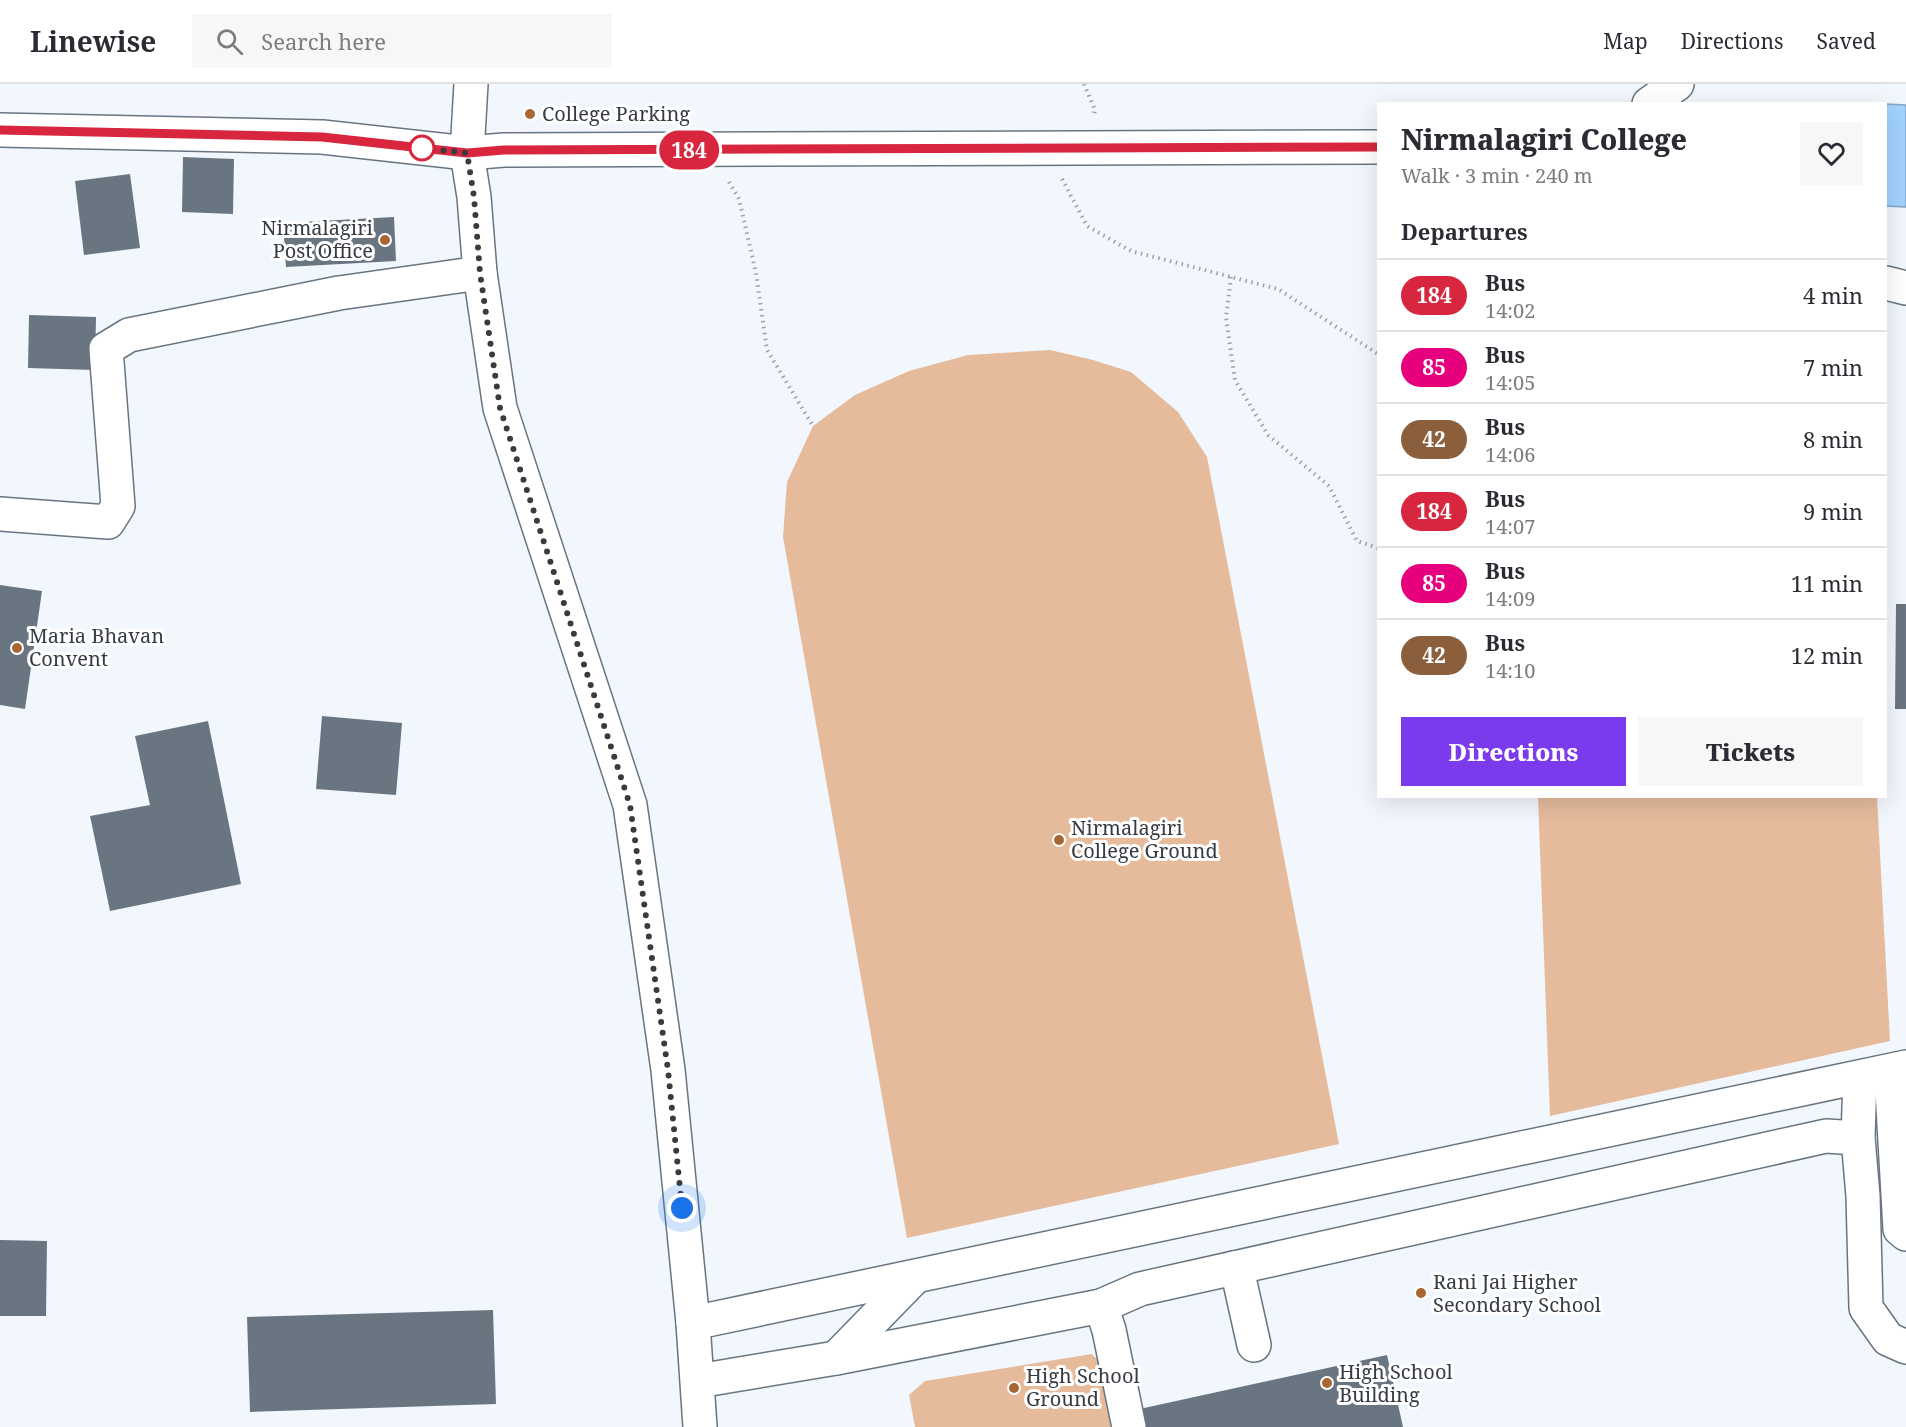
<!DOCTYPE html>
<html lang="en">
<head>
<meta charset="utf-8">
<style>
  :root { --surface:#fff; --page:#f7f7f7; --text:#2b2b33; --muted:#7c7c81; --line:#e1e1e2; --accent:#7c3aed }
  body { margin:0; font-family:"Noto Serif",serif; background:var(--page); color:var(--text); height:100vh; display:flex; flex-direction:column; font-size:22px; white-space:nowrap }
  * { box-sizing:border-box; margin:0 }
  p { font-size:20px; color:var(--muted) }
  .icon { flex:none; width:33px; height:33px; fill:none; stroke:currentColor; stroke-width:2; stroke-linecap:round; stroke-linejoin:round }
  .map { position:relative; flex:1; overflow:hidden }
  .panel { position:absolute; left:1377px; top:18px; width:510px; height:696px; display:flex; flex-direction:column; background:var(--surface); border-radius:0px; box-shadow:0 6px 24px #0002 }
  .panel>* { flex:none }
  .badge { padding:0 12px; border-radius:20px; font-size:21px; line-height:39px }
  .you { position:absolute; width:30px; height:30px; margin:-15px; border:4px solid #fff; border-radius:50%; background:#1a73e8; box-shadow:0 0 0 9px #1a73e833 }
  .map>.badge { position:absolute; translate:-50% -50%; box-shadow:0 0 0 3px #fff }
  h2 { padding:0 24px; font-size:22px; line-height:54px }
  .round { display:grid; place-items:center; flex:none; width:63px; height:63px; border-radius:0px; background:var(--page) }
  .headline { display:flex; align-items:center; justify-content:space-between; height:102px; padding:0 24px }
  h1 { font-size:28px; font-weight:800; line-height:45px }
  .primary-button { display:flex; gap:12px; margin-top:auto; padding:12px 24px }
  .primary-button a { flex:1; height:69px; border-radius:0px; background:var(--accent); color:#fff; font-size:24px; font-weight:800; line-height:69px; text-align:center }
  .primary-button a+a { background:var(--page); color:var(--text) }
  ul { padding:0; list-style:none }
  li { display:flex; align-items:center; gap:18px; height:72px; padding:0 24px; border-top:2px solid var(--line) }
  li div { flex:1 }
  li b { display:block; font-size:22px }
  li em { font-style:normal }
  li .badge { min-width:66px; font-weight:700; text-align:center }
  header { display:flex; align-items:center; gap:36px; box-sizing:border-box; height:84px; padding:0 30px; background:var(--surface); border-bottom:2px solid var(--line) }
  header strong { font-size:28px }
  nav { display:flex; gap:33px; margin-inline-start:auto; font-size:21px }
  .search { width:420px; height:54px; background:var(--page); display:flex; align-items:center; gap:15px; box-sizing:border-box; padding:0 21px; border-radius:0px; color:var(--muted); font-size:22px }
  .map>svg:first-child { display:block }
  .pitch { fill:#e5bb9c }
  .water { fill:#a2d2fd; stroke:#82a5c5; stroke-width:1.5 }
  .building { fill:#697682 }
  .lines { fill:none; stroke-linecap:round; stroke-linejoin:round }
  .minor-casing { stroke:#687581; stroke-width:36 }
  .major-casing { stroke:#687581; stroke-width:36 }
  .path { stroke:#9da2a8; stroke-width:4; stroke-dasharray:1.5 4.5; stroke-linecap:butt }
  .minor { stroke:#fff; stroke-width:33 }
  .major { stroke:#fff; stroke-width:33 }
  .line-casing { stroke:#fff; stroke-width:14 }
  .line { stroke:#d7263d; stroke-width:9 }
  .walk { stroke:#373c42; stroke-width:6; stroke-dasharray:0 10.8 }
  .poi-dot { fill:#a86732; stroke:#fff; stroke-width:2 }
  .stop-dot { fill:#fff; stroke:#d7263d; stroke-width:3 }
  .labels { text-anchor:middle; stroke-width:6; stroke-linejoin:round; paint-order:stroke }
  .poi-label { font-size:20px; fill:#373c42; stroke:#fff; text-anchor:start }
</style>
</head>
<body>
<header>
<strong>Linewise</strong>
<div class="search"><svg class="icon" aria-label="search" viewBox="0 0 24 24"><circle cx="10" cy="10" r="6"/><path d="M15 15l6 6"/></svg>Search here</div>
<nav><a>Map</a><a>Directions</a><a>Saved</a></nav>
</header>
<div class="map">
<svg width="1906" height="1343" viewBox="0 0 1906 1343">
  <rect width="100%" height="100%" fill="#f1f7fd"/>
  <g class="pitch">
    <path d="M1050 266 1093 276 1131 288 1178 328 1207 373 1339 1060 907 1154 783 453 787 398 813 342 855 311 909 287 968 271Z"/>
    <path d="M1538 713H1877L1890 957 1550 1032Z"/>
    <path d="M1092 1270 1106 1285 1118 1343H915L909 1311 925 1297Z"/>
  </g>
  <path class="water" d="M1886 20 1906 21V123L1886 122Z"/>
  <g class="building">
    <path d="M183 73 234 75 233 130 182 128Z"/>
    <path d="M130 90 140 164 84 171 75 97Z"/>
    <path d="M394 133 396 177 286 183 283 139Z"/>
    <path d="M29 231 96 233 95 286 28 284Z"/>
    <path d="M0 501 42 507 25 625 0 621Z"/>
    <path d="M1896 520H1906V625H1895Z"/>
    <path d="M322 632 402 639 396 711 316 705Z"/>
    <path d="M208 637 241 800 110 827 90 732 150 721 135 652Z"/>
    <path d="M0 1156 47 1157 46 1232H0Z"/>
    <path d="M493 1226 496 1320 250 1328 247 1233Z"/>
    <path d="M1387 1271 1403 1343H1139L1135 1326Z"/>
  </g>
  <g class="lines">
    <defs>
      <g id="minor">
        <path d="M1649 20 1677 0"/>
        <path d="M0 46 322 53 467 69 504 66 1378 63"/>
        <path d="M1886 199 1906 204"/>
        <path d="M0 430 108 438 118 422 106 265 129 251 339 209 480 189"/>
        <path d="M1891 988 1900 1145 1906 1150"/>
        <path d="M1858 1054 1863 1112 1866 1224 1888 1255 1906 1263"/>
        <path d="M1234 1184 1239 1194 1254 1261"/>
        <path d="M1101 1222 1109 1246 1129 1343"/>
        <path d="M693 1239 1906 983"/>
        <path d="M836 1274 915 1193"/>
        <path d="M698 1297 836 1274 1101 1222 1140 1205 1826 1052 1858 1054 1860 994"/>
      </g>
      <path id="major" d="M471 0 467 69 474 113 480 189 500 324 630 721 668 986 693 1239 700 1343"/>
    </defs>
    <use href="#minor" class="minor-casing"/>
    <use href="#major" class="major-casing"/>
    <g class="path">
      <path d="M1084 0 1095 26 1094 31"/>
      <path d="M1062 95 1087 142 1131 167 1278 205 1378 270"/>
      <path d="M729 98 739 115 756 189 767 266 813 342"/>
      <path d="M1231 193 1226 234 1235 296 1268 351 1329 402 1357 457 1378 464"/>
    </g>
    <use href="#minor" class="minor"/>
    <use href="#major" class="major"/>
  </g>
  <g class="lines">
    <defs>
      <path id="line" d="M0 46 322 53 467 69 504 66 1378 63"/>
    </defs>
    <use href="#line" class="line-casing"/>
    <use href="#line" class="line"/>
    <path class="walk" d="M422 64 467 69 474 113 480 189 500 324 630 721 668 986 682 1124"/>
  </g>
  <g class="poi-dot">
    <circle cx="530" cy="30" r="6"/>
    <circle cx="385" cy="156" r="6"/>
    <circle cx="17" cy="564" r="6"/>
    <circle cx="1059" cy="756" r="6"/>
    <circle cx="1421" cy="1209" r="6"/>
    <circle cx="1327" cy="1299" r="6"/>
    <circle cx="1014" cy="1304" r="6"/>
  </g>
  <circle class="stop-dot" cx="422" cy="64" r="12"/>
  <g class="labels">
    <g class="poi-label">
      <text x="542" y="37">College Parking</text>
      <text x="373" y="151" text-anchor="end">Nirmalagiri<tspan x="373" dy="23">Post Office</tspan></text>
      <text x="29" y="559">Maria Bhavan<tspan x="29" dy="23">Convent</tspan></text>
      <text x="1071" y="751">Nirmalagiri<tspan x="1071" dy="23">College Ground</tspan></text>
      <text x="1433" y="1205">Rani Jai Higher<tspan x="1433" dy="23">Secondary School</tspan></text>
      <text x="1339" y="1295">High School<tspan x="1339" dy="23">Building</tspan></text>
      <text x="1026" y="1299">High School<tspan x="1026" dy="23">Ground</tspan></text>
    </g>
  </g>
</svg>
<div class="you" style="left:682px;top:1124px"></div>
<b class="badge" style="left:689px;top:66px;background:#d7263d;color:#fff">184</b>
<section class="panel">
<div class="headline"><div><h1>Nirmalagiri College</h1><p>Walk · 3 min · 240 m</p></div><a class="round"><svg class="icon" aria-label="heart" viewBox="0 0 24 24"><path d="M12 20l-8-8c-3-5 5-10 8-4 3-6 11-1 8 4z"/></svg></a></div>
<h2>Departures</h2>
<ul>
<li><span class="badge" style="background:#d7263d;color:#fff">184</span><div><b>Bus</b><p>14:02</p></div><em>4 min</em></li>
<li><span class="badge" style="background:#e6007e;color:#fff">85</span><div><b>Bus</b><p>14:05</p></div><em>7 min</em></li>
<li><span class="badge" style="background:#8b5e3c;color:#fff">42</span><div><b>Bus</b><p>14:06</p></div><em>8 min</em></li>
<li><span class="badge" style="background:#d7263d;color:#fff">184</span><div><b>Bus</b><p>14:07</p></div><em>9 min</em></li>
<li><span class="badge" style="background:#e6007e;color:#fff">85</span><div><b>Bus</b><p>14:09</p></div><em>11 min</em></li>
<li><span class="badge" style="background:#8b5e3c;color:#fff">42</span><div><b>Bus</b><p>14:10</p></div><em>12 min</em></li>
</ul>
<div class="primary-button"><a>Directions</a><a>Tickets</a></div>
</section>
</div>
</body>
</html>
